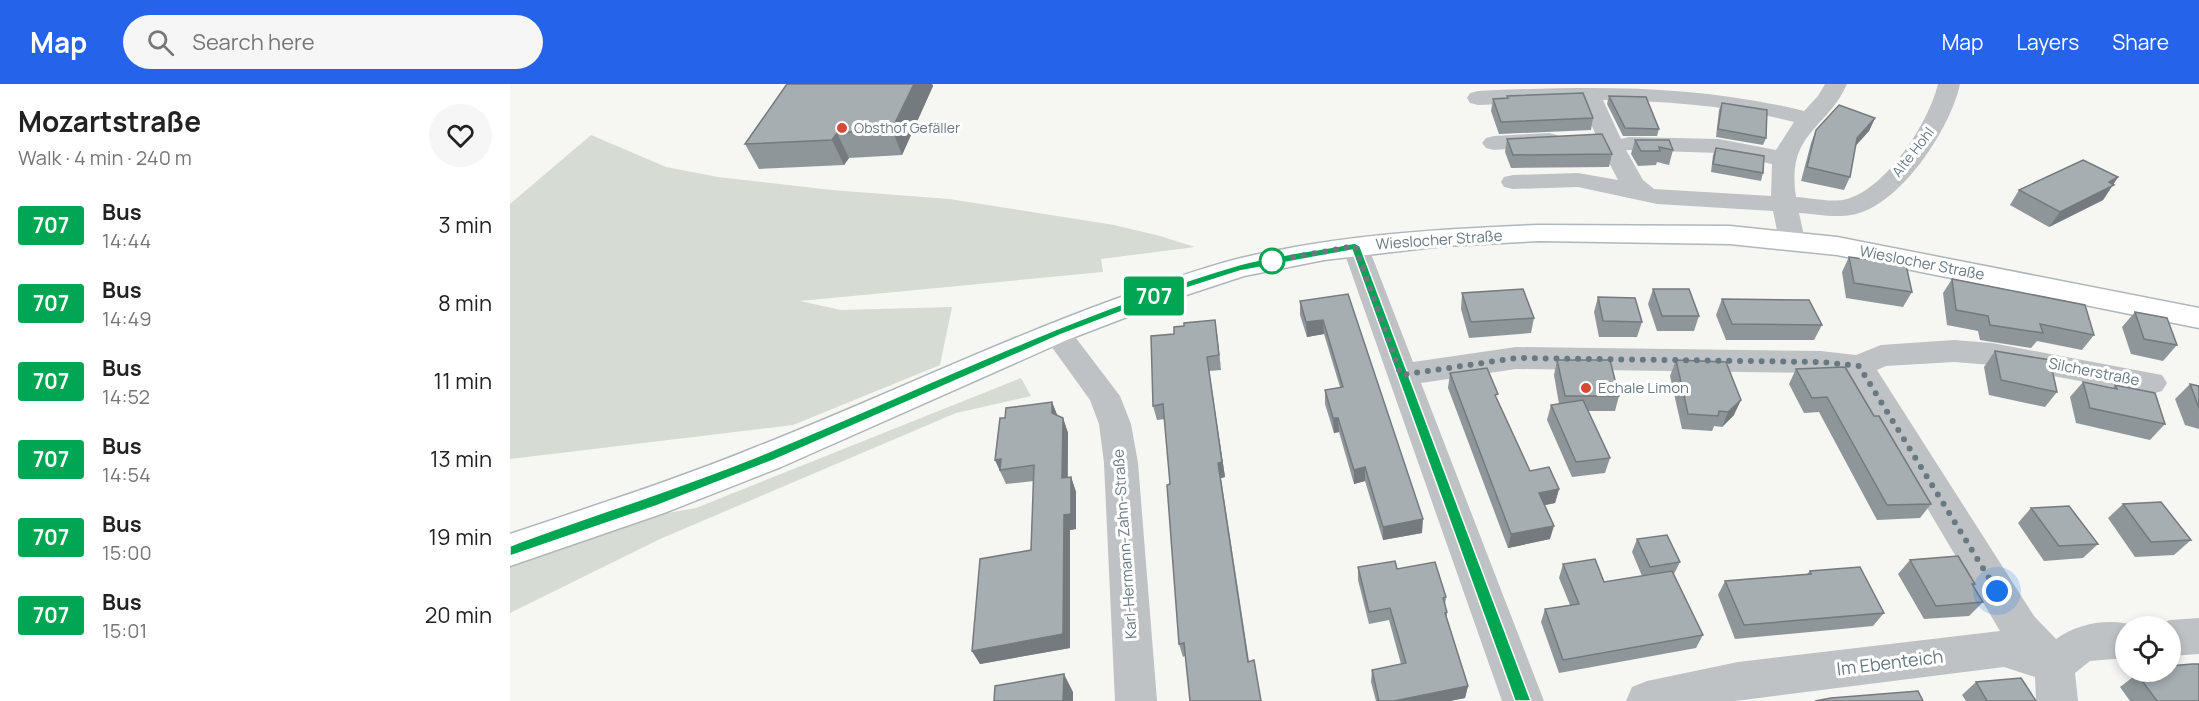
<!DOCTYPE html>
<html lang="en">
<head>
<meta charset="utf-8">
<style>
  :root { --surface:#fff; --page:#f6f6f6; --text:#222; --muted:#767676; --accent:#2563eb }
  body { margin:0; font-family:Manrope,sans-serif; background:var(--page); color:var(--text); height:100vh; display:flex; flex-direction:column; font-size:22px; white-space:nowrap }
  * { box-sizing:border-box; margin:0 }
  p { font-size:20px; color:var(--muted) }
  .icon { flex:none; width:33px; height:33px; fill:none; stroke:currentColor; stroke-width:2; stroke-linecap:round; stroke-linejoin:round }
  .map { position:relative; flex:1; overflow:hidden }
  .details { display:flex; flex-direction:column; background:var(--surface); width:510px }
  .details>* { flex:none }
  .badge { padding:0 12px; border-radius:4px; font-size:21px; line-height:39px }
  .controls { position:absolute; left:1605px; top:532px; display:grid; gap:12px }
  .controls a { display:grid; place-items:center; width:66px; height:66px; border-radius:50%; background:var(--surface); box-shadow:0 3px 9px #0003; font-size:30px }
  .you { position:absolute; width:30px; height:30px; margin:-15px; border:4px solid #fff; border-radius:50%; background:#1a73e8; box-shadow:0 0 0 9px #1a73e833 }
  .map>.badge { position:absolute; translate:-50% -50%; box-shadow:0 0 0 3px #fff }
  .round { display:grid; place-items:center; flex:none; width:63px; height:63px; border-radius:32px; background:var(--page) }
  .summary { display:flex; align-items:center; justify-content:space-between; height:102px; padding:0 18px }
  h1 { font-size:28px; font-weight:700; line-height:45px }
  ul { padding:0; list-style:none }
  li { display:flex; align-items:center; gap:18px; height:78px; padding:0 18px }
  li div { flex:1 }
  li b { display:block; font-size:22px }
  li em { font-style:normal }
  li .badge { min-width:66px; font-weight:700; text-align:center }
  header { display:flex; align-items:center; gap:36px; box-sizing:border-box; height:84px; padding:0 30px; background:var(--accent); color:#fff }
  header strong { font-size:28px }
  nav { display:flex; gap:33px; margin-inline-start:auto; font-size:21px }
  .search { width:420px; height:54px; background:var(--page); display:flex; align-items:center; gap:15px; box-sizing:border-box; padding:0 21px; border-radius:33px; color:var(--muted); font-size:22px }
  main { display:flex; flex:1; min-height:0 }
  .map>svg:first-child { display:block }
  .green { fill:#d6dbd3 }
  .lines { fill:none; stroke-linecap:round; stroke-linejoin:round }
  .secondary-casing { stroke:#b0b6ba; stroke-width:3 }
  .street { fill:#bec2c5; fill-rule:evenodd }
  .secondary { fill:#fff; fill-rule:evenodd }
  .wall { fill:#8f9699 }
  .shaded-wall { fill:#747a7d }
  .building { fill:#a6aeb2; stroke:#747a7d; stroke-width:1.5 }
  .line { fill:#00a651; stroke:#fff; stroke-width:1.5 }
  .walk { stroke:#687982; stroke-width:6; stroke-dasharray:0 10.8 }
  .poi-dot { fill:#d44a35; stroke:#fff; stroke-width:2 }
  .stop-dot { fill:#fff; stroke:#00a651; stroke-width:3 }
  .labels { text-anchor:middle; stroke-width:6; stroke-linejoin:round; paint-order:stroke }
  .far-poi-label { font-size:14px; fill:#687982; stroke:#fff; text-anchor:start }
  .far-street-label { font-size:14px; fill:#687982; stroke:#fff }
  .street-label { font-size:15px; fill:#687982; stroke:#fff }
  .poi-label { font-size:15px; fill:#687982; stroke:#fff; text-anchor:start }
  .near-street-label { font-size:18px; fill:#687982; stroke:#fff }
</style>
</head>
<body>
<header>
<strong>Map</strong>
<div class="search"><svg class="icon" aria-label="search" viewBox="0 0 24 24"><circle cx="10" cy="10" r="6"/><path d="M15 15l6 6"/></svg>Search here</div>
<nav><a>Map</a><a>Layers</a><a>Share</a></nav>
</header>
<main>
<section class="details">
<div class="summary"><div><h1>Mozartstraße</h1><p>Walk · 4 min · 240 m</p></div><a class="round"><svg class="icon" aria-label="heart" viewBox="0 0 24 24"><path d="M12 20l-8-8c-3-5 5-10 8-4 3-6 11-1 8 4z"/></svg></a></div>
<ul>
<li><span class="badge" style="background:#00a651;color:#fff">707</span><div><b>Bus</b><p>14:44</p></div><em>3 min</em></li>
<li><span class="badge" style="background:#00a651;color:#fff">707</span><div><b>Bus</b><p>14:49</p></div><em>8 min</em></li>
<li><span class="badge" style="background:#00a651;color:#fff">707</span><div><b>Bus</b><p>14:52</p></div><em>11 min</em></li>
<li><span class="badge" style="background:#00a651;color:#fff">707</span><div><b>Bus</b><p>14:54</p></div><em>13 min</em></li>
<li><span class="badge" style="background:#00a651;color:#fff">707</span><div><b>Bus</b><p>15:00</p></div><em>19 min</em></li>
<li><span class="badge" style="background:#00a651;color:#fff">707</span><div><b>Bus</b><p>15:01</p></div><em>20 min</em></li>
</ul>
</section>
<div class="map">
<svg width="1689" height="617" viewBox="0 0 1689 617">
  <rect width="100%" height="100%" fill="#f6f6f3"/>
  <g class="green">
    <path d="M81 51 156 83 208 93 321 106 439 115 604 141 650 152 685 163 591 175 593 188 290 217 331 226 442 223 430 281 283 341 0 375V120Z"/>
    <path d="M511 294 521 312 446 329 150 455 0 529V476L112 437 186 424Z"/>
  </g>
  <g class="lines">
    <defs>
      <path id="secondary" d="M1029 141 1220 142 1327 153 1689 224V244L1327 171 1220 160 1029 157 933 162 814 176 734 192 661 216 557 256 271 383 154 429 0 482V450C83 422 165 396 246 363 366 316 482 260 603 216 644 201 685 186 727 175 826 151 928 145 1029 141Z"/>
    </defs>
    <use href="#secondary" class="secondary-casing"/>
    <g class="street">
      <path d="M1315 0H1337C1316 47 1276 48 1286 113 1301 114 1323 119 1337 115 1377 104 1419 38 1428 0H1450C1441 44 1389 124 1341 131 1325 134 1305 130 1289 129L1295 156 1291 162 1282 164 1273 162 1269 156 1263 127 1147 120 1068 103 1003 105 994 103 991 98 994 93 1003 91 1068 89 1108 96 1091 63 1071 17 968 21 960 19 957 14 960 9 968 7C1080 2 1184 0 1294 27L1308 12ZM1093 16C1158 17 1221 22 1284 38L1266 66 1209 55 1119 53 1111 55ZM1116 66 1209 69 1262 80 1261 112 1144 105 1133 96Z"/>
      <path d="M1039 49 1047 51 1051 56 1047 61 984 66 976 64 972 59 976 54 984 52Z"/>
      <path d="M845 154 854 156 858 162 903 278 1006 263 1311 267 1346 271 1371 261 1444 256 1482 259 1652 291 1657 299 1652 307 1641 310 1482 281 1444 278 1376 282 1367 286 1524 532 1546 555C1569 538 1603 533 1629 543H1616V574L1580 577 1565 589 1568 617H1526L1525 593 1494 583 1225 617H1116L1122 603 1137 597 1228 578 1490 547 1339 292 1311 289 1006 285 911 299 1034 617H992L832 162 836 156Z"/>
      <path d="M546 238 556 241 610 312 621 340 628 379 647 617H605L594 379 589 340 580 316 531 248 536 241Z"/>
      <path d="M1689 534V570L1660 572V543H1645L1646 541 1660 536Z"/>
    </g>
    <use href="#secondary" class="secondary"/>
  </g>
  <g class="wall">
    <path d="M277 0H422L423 2 392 71 339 74 334 81 249 85 235 60Z"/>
    <path d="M997 12 1083 34 1081 46 989 50 981 27 983 15 997 14Z"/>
    <path d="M1099 12 1149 45 1147 52H1113L1097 20Z"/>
    <path d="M1212 19 1256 54 1253 61 1206 53 1209 26Z"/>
    <path d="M1365 34 1359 47 1345 62 1340 93 1334 106 1291 97 1301 59 1306 46Z"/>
    <path d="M997 55 1102 70 1099 83 1001 84 995 68Z"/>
    <path d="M1125 56 1163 66 1159 81 1147 78 1146 81 1128 82 1121 70Z"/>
    <path d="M1206 64 1253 89 1251 97 1201 88 1203 71Z"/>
    <path d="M1608 93 1593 116 1539 143 1500 121 1509 106Z"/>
    <path d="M1339 173 1402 208 1393 223 1336 214 1332 188Z"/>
    <path d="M1442 195 1584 251 1572 266 1527 257 1521 264 1470 256 1468 247 1437 241 1433 209Z"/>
    <path d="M1143 205 1189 232 1184 247H1147L1138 220Z"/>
    <path d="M952 209 1024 234 1021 249 959 254 951 225Z"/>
    <path d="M838 210 912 449 873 456 855 397 844 400 829 348 824 349 815 320V306L830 303 814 250 797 253 790 231V217Z"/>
    <path d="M1088 213 1132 238 1127 253H1089L1084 228Z"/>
    <path d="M1212 215 1312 241 1304 256H1216L1206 231Z"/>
    <path d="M1625 228 1667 261 1653 277 1621 270 1612 243Z"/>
    <path d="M707 250 711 286 699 287 715 393 711 394 739 577 751 617 675 572 673 573 669 560 660 400 655 335 647 336 643 322Z"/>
    <path d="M1485 267 1547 308 1535 323 1479 311 1474 283Z"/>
    <path d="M1047 276 1109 312 1105 327H1078L1100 374 1095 389 1062 393 1037 336 1041 321 1049 320 1044 291Z"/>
    <path d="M1166 276 1224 331 1212 343 1204 342 1202 347 1172 345 1160 292Z"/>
    <path d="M1286 285 1364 332 1421 420 1410 434 1367 436 1309 328 1294 329 1279 300Z"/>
    <path d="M940 289 987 315 1020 387 1049 405 1045 419 1035 421 1040 455 998 464 938 304Z"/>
    <path d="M1573 298 1603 304 1605 301 1655 340 1640 356 1566 339 1560 313Z"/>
    <path d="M1680 300 1689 302V345L1675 341 1665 315Z"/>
    <path d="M542 318 547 331 553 334 558 349V393H561L566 408V445L560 446V564L470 580 462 567 521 466 524 397 496 400 485 376Z"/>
    <path d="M1613 420 1681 456 1664 471 1625 473 1598 434Z"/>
    <path d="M1521 424 1588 460 1573 474 1534 477 1508 439Z"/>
    <path d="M1127 455 1170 478 1164 490 1193 551 1186 564 1049 589 1031 538 1035 525 1060 521 1049 494 1053 480 1094 498 1132 492 1122 468Z"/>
    <path d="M1400 476 1465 500 1463 502 1473 518 1459 532 1414 535 1388 490Z"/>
    <path d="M848 483 887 485 936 513 935 521 937 528V534L958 602 955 614 940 617H866L861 598 862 586 891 580 879 536 859 540 848 496Z"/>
    <path d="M1300 487 1374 529 1363 542 1225 555 1208 511 1215 497 1297 490Z"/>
    <path d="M1632 588H1660L1689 617H1620L1610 603 1627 590Z"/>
    <path d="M1466 598 1526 617H1456L1452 611Z"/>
  </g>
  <g class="shaded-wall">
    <path d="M404 0H422L423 2 392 71 382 45Z"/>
    <path d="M1365 34 1359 47 1341 67 1347 54Z"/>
    <path d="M327 49 339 74 334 81 322 56Z"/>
    <path d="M1608 93 1593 116 1539 143 1550 128Z"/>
    <path d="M705 236 707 250 711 286 709 271Z"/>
    <path d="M813 236 814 250 797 253 796 238Z"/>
    <path d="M697 273 715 393 711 394 708 379Z"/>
    <path d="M1231 316 1224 331 1212 343 1218 328Z"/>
    <path d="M542 318 548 333 542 329Z"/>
    <path d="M553 334 558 349 557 409 552 394Z"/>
    <path d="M823 334H828L829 348 824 349Z"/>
    <path d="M491 375 490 386 492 391 485 376Z"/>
    <path d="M855 383V397L844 400V386Z"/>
    <path d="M561 393 566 408V445L560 446V564L470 580 462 567 554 431Z"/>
    <path d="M1049 405 1045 419 1026 423 1029 409Z"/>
    <path d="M913 435 912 449 873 456V443Z"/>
    <path d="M1044 442 1040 455 998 464 1001 450Z"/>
    <path d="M554 590 563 608V617H553Z"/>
    <path d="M958 602 955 614 940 617H884Z"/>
  </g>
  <g class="building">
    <path d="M277 0H404L382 45 327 49 322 56 235 60Z"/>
    <path d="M1073 9 1083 34 991 38 983 15 998 14 997 12Z"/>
    <path d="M1099 12 1136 13 1149 45 1115 44Z"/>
    <path d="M1212 19 1257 26 1256 54 1208 45Z"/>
    <path d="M1329 21 1365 34 1347 54 1340 93 1297 83 1306 46Z"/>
    <path d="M1092 50 1102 70 1003 71 997 55Z"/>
    <path d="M1125 56H1159L1163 66 1149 63 1150 67H1131Z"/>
    <path d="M1206 64 1254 72 1253 89 1203 80Z"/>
    <path d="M1573 76 1608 93 1599 98 1604 101 1550 128 1509 106Z"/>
    <path d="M1339 173 1396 181 1402 208 1344 199Z"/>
    <path d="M1442 195 1575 221 1584 251 1530 240 1533 249 1480 241 1478 232 1446 226Z"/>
    <path d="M1013 205 1024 234 961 238 952 209Z"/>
    <path d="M1143 205H1179L1189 232H1152Z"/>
    <path d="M838 210 913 435 873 443 855 383 844 386 828 334H823L815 306 833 303 813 236 796 238 790 217Z"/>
    <path d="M1088 213 1125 214 1132 238 1093 237Z"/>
    <path d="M1212 215 1299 216 1312 241 1222 240Z"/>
    <path d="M1625 228 1657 234 1667 261 1634 255Z"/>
    <path d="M705 236 709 271 697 273 712 378 708 379 738 578 744 576 751 617H680L674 559 669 560 657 401 660 400 653 320 643 322 641 252 664 250V243L674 242V239Z"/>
    <path d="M1485 267 1540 276 1547 308 1491 296Z"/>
    <path d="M1047 276H1100L1109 312H1055Z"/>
    <path d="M1166 276 1216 278 1231 316 1218 328 1209 327 1208 332 1178 330Z"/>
    <path d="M1335 283 1364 332H1369L1421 420 1377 421 1317 313 1302 314 1286 285Z"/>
    <path d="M977 284 988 310 985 311 1020 387 1039 383 1049 405 1029 409 1044 442 1001 450 940 289Z"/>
    <path d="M1573 298 1607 305 1605 301 1645 309 1655 340 1580 324Z"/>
    <path d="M1680 300 1689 302V324Z"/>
    <path d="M1073 316 1100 374 1066 378 1041 321Z"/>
    <path d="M542 318V329L553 334 552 394 561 393V430L554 431 553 550 462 567 470 475 521 466 524 381 490 386 491 375 485 376 490 334H495L496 324Z"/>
    <path d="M1651 418 1681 456 1641 458 1613 420Z"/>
    <path d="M1559 422 1588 460 1549 462 1521 424Z"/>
    <path d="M1157 451 1170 478 1140 483 1127 455Z"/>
    <path d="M1448 472 1465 500H1462L1473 518 1426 522 1400 476Z"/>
    <path d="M1085 475 1094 498 1162 487 1193 551 1053 576 1035 525 1069 520 1053 480Z"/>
    <path d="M885 477 887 485 925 478 936 513 933 514 937 528 935 529 958 602 884 617H869L862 586 896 579 880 524 859 528 848 483Z"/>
    <path d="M1350 483 1374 529 1234 541 1215 497 1301 490 1300 487Z"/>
    <path d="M1682 580H1689V617H1647L1627 590 1641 588H1660V582Z"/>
    <path d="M554 590 553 617H484L485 602Z"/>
    <path d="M1511 594 1526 617H1477L1466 598Z"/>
    <path d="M1408 607 1413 617H1305L1321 614Z"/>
  </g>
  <path class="line" d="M845 159 850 162 1021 617H1005L842 166 730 187 655 211 550 251 264 376 146 422 0 472V462C82 431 171 404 256 369 412 305 563 230 725 182 763 171 806 167 845 159Z"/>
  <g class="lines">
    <path class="walk" d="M762 177 845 162 891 291 1006 274 1311 278 1349 282 1487 507"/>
  </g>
  <g class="poi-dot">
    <circle cx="332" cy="44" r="6"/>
    <circle cx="1076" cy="304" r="6"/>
  </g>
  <circle class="stop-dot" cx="762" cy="177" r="12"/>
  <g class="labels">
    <g class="far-poi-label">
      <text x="344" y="49">Obsthof Gefäller</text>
    </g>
    <g class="far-street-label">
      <text transform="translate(1403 68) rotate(-52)" y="5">Alte Hohl</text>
    </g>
    <g class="street-label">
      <text transform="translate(929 156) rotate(-4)" y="5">Wieslocher Straße</text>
      <text transform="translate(1412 179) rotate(11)" y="5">Wieslocher Straße</text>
      <text transform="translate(1584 288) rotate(11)" y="5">Silcherstraße</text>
      <text transform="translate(615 460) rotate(-94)" y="5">Karl-Hermann-Zahn-Straße</text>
    </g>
    <g class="poi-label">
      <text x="1088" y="309">Echale Limon</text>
    </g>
    <g class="near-street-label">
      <text transform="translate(1380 579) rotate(-7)" y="6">Im Ebenteich</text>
    </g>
  </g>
</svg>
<div class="controls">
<a><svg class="icon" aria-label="locate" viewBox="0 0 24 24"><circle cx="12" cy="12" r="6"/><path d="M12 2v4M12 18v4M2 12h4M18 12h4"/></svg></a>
</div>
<div class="you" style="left:1487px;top:507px"></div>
<b class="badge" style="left:644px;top:212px;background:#00a651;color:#fff">707</b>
</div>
</main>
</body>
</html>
